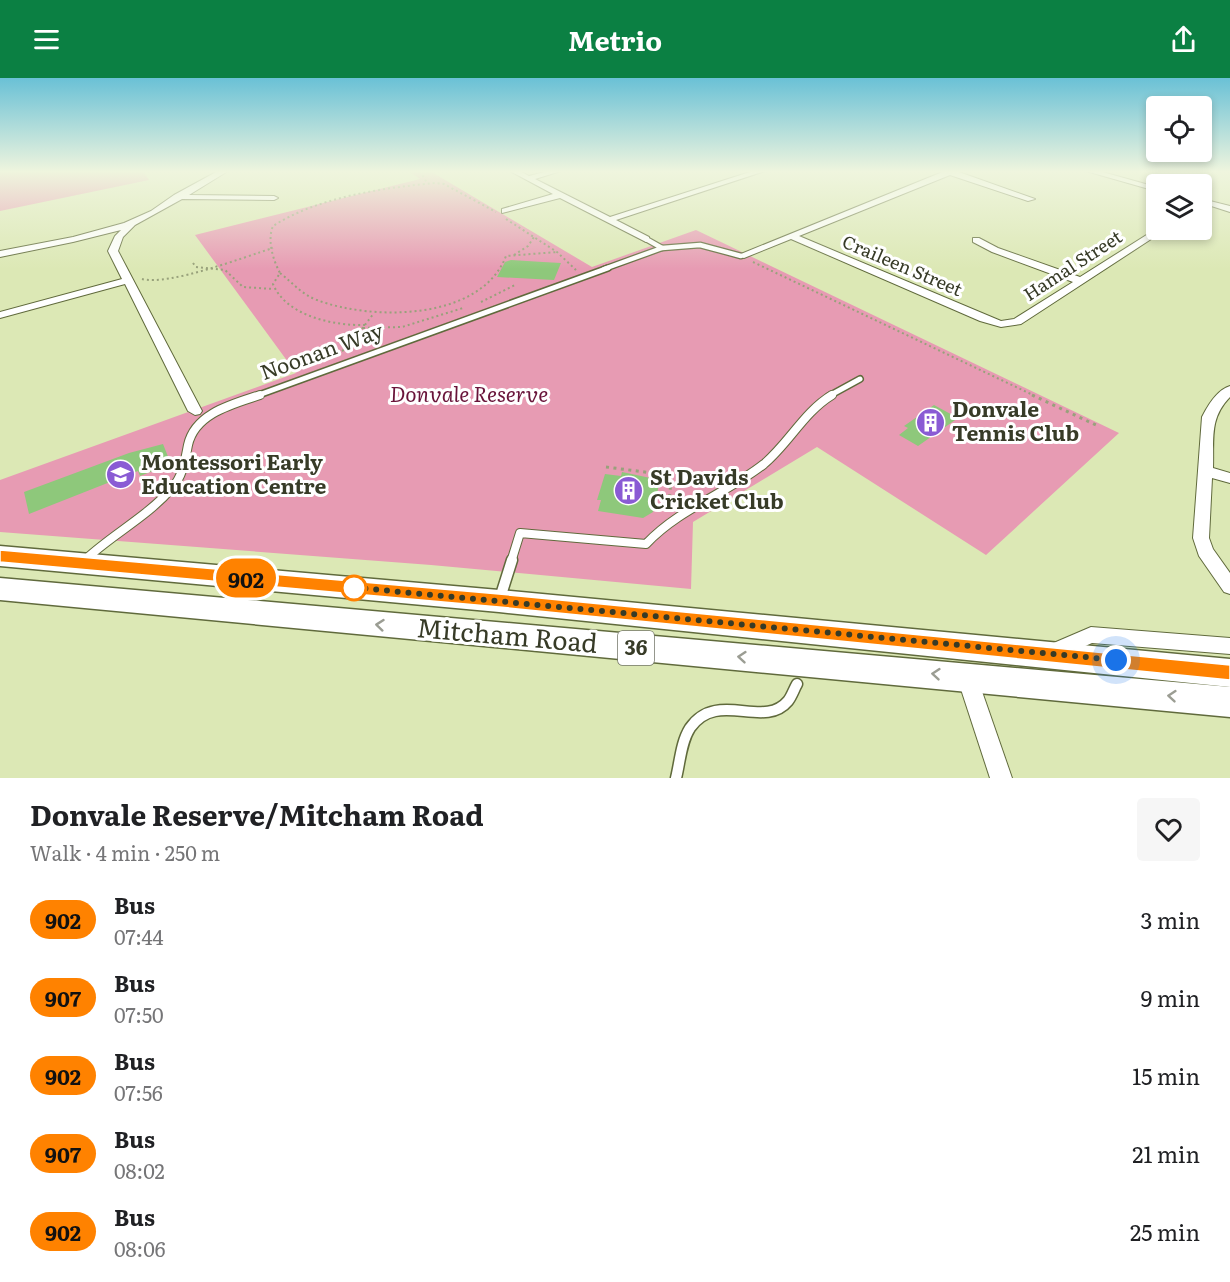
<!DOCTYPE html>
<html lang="en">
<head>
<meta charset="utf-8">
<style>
  :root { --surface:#fff; --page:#f6f6f6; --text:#202124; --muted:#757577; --accent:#0b8043 }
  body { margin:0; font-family:Literata,serif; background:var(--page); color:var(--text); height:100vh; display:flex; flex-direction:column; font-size:22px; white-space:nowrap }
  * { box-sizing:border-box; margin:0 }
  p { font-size:20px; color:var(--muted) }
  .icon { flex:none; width:33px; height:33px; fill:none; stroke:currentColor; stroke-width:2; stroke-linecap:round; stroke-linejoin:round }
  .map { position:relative; height:700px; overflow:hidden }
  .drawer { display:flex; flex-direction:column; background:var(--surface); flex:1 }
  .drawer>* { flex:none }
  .badge { padding:0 12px; border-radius:20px; font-size:21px; line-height:39px }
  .fabs { position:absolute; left:1146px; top:18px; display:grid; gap:12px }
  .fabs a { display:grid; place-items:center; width:66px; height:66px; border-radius:6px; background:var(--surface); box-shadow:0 3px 9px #0003; font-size:30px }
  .you { position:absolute; width:30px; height:30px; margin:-15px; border:4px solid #fff; border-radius:50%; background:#1a73e8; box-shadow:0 0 0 9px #1a73e833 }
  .map>.badge { position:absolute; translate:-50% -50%; box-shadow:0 0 0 3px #fff }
  .round { display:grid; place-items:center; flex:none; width:63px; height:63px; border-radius:6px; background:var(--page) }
  .summary { display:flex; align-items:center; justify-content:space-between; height:102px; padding:0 30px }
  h1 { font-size:28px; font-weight:700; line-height:45px }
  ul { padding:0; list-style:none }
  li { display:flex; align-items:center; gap:18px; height:78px; padding:0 30px }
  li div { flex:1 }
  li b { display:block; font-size:22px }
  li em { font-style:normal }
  li .badge { min-width:66px; font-weight:700; text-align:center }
  header { display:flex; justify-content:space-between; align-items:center; height:78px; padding:0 30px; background:var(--accent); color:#fff; font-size:27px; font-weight:700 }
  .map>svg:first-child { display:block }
  .green { fill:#e79bb3 }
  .building { fill:#8ec87b }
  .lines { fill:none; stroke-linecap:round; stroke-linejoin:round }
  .lane-far3-casing { stroke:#606a3c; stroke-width:7 }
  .lane-far2-casing { stroke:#606a3c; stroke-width:8 }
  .lane-far1-casing { stroke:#606a3c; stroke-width:10 }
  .lane-casing { stroke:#606a3c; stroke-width:13 }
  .street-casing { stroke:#606a3c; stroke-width:2 }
  .primary-casing { stroke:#606a3c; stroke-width:3 }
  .path-far1 { stroke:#98a17b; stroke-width:2; stroke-dasharray:2 3; stroke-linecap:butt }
  .path { stroke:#98a17b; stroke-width:3; stroke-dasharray:3 4.5; stroke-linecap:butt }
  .lane-far3 { stroke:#fff; stroke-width:4.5 }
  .lane-far2 { stroke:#fff; stroke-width:5 }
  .lane-far1 { stroke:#fff; stroke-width:8 }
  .lane { stroke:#fff; stroke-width:10 }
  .street { fill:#fff; fill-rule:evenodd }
  .primary { fill:#fff; fill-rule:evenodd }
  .oneway { stroke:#9b9d93 }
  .line { fill:#ff8200; stroke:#fff; stroke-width:1.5 }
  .walk { stroke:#373b27; stroke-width:6; stroke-dasharray:0 10.8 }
  .stop-dot { fill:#fff; stroke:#ff8200; stroke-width:3 }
  .labels { text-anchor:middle; stroke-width:6; stroke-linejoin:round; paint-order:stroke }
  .far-street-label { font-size:18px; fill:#373b27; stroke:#fff }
  .shield { fill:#fff; stroke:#737668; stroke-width:1.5 }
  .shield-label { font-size:20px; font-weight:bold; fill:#373b27 }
  .street-label { font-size:21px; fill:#373b27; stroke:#fff }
  .park-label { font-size:21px; font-style:italic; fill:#69143a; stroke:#fff }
  .poi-label { font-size:21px; font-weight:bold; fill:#373b27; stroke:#fff; text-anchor:start }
  .near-street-label { font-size:26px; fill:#373b27; stroke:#fff }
</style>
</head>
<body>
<header><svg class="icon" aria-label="menu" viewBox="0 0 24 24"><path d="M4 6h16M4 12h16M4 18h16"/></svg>Metrio<svg class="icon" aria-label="share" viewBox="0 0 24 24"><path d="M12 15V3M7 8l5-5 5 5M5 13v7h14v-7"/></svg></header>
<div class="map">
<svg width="1230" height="700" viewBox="0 0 1230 700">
  <rect width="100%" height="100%" fill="#dce8b5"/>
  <g class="green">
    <path d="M0 93H143L149 102 0 133Z"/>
    <path d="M409 93H430L592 189 696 152 1119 355 986 477 817 369 693 444 691 511 431 487 0 454V402L296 295 195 157 420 101Z"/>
  </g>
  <g class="building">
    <path d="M511 182 543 184 561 185 554 202 497 199 505 184Z"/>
    <path d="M934 327 958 340 918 368 899 357 908 350 904 348Z"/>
    <path d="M163 366 171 386 140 398 138 393 29 436 24 414 129 375Z"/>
    <path d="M622 394 660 402 653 434 643 440 598 433 601 422H597L605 396 621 398Z"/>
  </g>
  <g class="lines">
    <defs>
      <g id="lane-far3">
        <path d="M662 170 700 167 741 178"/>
        <path d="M604 191 662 170 646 161"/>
      </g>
      <g id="lane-far2">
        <path d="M256 318 608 190"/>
        <path d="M829 318 860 301"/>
      </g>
      <g id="lane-far1">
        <path d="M86 481C113 456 148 438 172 410 183 398 185 382 188 367 195 335 233 326 260 317"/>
        <path d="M511 484 520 455 646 466C680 430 726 416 764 386 789 365 804 334 832 317"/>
      </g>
      <g id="lane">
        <path d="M500 520 512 482"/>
        <path d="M676 700C680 684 681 664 690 650 717 611 764 652 788 623 792 618 794 611 797 606"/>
      </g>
      <g id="street">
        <path d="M218 93H228L189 117 274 118 278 120 274 122 182 121 135 147 123 159 118 173 202 333 200 336 195 337 188 333 125 206 0 240V234L122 201 108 173 115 158 121 152 73 164 0 179V173L73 159 124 145 151 133 174 117Z"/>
        <path d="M510 93H520L529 98 548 93H561L535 101 610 139 753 93H765L616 142 649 159V163L646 164 560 120 502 135V131L553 116Z"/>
        <path d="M945 93H956L1035 121 1028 123 950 97 799 158 1001 243 1014 241 1073 204 992 174 973 164V160H979L998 170 1080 199 1156 151 1165 152 1021 246 1001 249 980 243 791 161 744 180 736 178Z"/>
        <path d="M1086 93H1099L1156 109V113Z"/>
        <path d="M1202 121 1230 128V134L1202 125Z"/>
        <path d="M1230 308V319C1209 340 1214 362 1213 390L1230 395V405L1212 400 1209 460 1213 471 1230 495V516L1224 514 1199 478 1193 460 1202 339C1208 327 1217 312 1230 308Z"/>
        <path d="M1091 549 1230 560V576L1092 565 1056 581 1049 579 1047 573 1049 567Z"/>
        <path d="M967 590 974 593 977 599 1012 700H990L957 599 960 593Z"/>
      </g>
      <g id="primary">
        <path d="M0 468 499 512 1230 581V609L499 534 0 488Z"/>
        <path d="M0 500 1230 609V639L0 522Z"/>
      </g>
    </defs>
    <use href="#lane-far3" class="lane-far3-casing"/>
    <use href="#lane-far2" class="lane-far2-casing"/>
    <use href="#lane-far1" class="lane-far1-casing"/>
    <use href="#lane" class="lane-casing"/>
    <use href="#street" class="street-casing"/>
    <use href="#primary" class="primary-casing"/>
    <g class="path-far1">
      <path d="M420 93 427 105"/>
      <path d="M506 141 557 174 576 192"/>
      <path d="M514 177 528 168 534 159"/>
      <path d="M753 184 1035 318"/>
      <path d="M193 185 196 189 225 192 243 209 273 211"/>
      <path d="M280 195C293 205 301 216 317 222 372 243 481 243 506 178L557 174"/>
      <path d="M142 201C169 208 244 179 273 170"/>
      <path d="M481 224 515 207"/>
      <path d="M365 247C334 248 286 238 273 206L280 195C273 182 267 162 273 148 318 119 382 110 435 105L444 106 496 134"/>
      <path d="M363 250 402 249 463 230"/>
      <path d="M334 279 349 268 374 235"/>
    </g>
    <g class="path">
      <path d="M1032 317 1098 348"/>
      <path d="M606 389 668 397 671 402 669 426 673 430"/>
    </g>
    <use href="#lane-far3" class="lane-far3"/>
    <use href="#lane-far2" class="lane-far2"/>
    <use href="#lane-far1" class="lane-far1"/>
    <use href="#lane" class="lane"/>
    <use href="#street" class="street"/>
    <use href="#primary" class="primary"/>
  </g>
  <defs><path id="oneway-chevron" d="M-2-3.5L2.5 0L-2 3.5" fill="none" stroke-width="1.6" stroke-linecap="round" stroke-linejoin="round" transform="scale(1.5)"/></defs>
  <g class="oneway">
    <use href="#oneway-chevron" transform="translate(380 547) rotate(-174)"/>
    <use href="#oneway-chevron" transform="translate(742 579) rotate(-175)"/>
    <use href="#oneway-chevron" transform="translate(936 596) rotate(-175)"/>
    <use href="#oneway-chevron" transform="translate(1172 618) rotate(-175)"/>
  </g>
  <linearGradient id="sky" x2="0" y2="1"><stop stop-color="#6ac1d6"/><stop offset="0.49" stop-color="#eff5de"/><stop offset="1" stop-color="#eff5de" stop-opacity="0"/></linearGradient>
  <rect width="1230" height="191" fill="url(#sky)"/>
  <path class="line" d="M0 472 499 516 1230 587V602L499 529 0 484Z"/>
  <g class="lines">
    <path class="walk" d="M354 510 349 509 1116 582"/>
  </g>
  <defs>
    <symbol id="building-disc" viewBox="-11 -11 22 22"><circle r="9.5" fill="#8a5bd4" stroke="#fff"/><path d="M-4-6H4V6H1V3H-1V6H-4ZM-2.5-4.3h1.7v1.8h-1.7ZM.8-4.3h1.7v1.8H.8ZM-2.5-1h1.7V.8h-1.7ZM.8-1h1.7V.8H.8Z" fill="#fff"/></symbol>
    <symbol id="school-disc" viewBox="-11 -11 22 22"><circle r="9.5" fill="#8a5bd4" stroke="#fff"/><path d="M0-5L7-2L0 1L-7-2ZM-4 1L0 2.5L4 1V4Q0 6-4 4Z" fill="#fff"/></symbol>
  </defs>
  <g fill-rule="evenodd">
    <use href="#building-disc" x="914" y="328" width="33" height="33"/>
    <use href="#school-disc" x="104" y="380" width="33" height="33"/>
    <use href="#building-disc" x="612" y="396" width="33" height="33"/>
  </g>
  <circle class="stop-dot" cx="354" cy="510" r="12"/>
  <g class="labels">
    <g class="far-street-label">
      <text transform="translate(902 188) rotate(23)" y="6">Craileen Street</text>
      <text transform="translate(1073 188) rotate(-33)" y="6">Hamal Street</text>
    </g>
    <rect class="shield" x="618" y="553" width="36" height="34" rx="4.5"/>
    <g class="shield-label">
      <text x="636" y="577">36</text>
    </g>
    <g class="street-label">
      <text transform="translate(322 274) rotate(-20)" y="7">Noonan Way</text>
    </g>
    <g class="park-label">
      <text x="469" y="324">Donvale Reserve</text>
    </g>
    <g class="poi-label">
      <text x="952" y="339">Donvale<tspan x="952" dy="24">Tennis Club</tspan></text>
      <text x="141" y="392">Montessori Early<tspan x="141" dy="24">Education Centre</tspan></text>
      <text x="650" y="407">St Davids<tspan x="650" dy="24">Cricket Club</tspan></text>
    </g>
    <g class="near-street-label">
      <text transform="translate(507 558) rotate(5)" y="9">Mitcham Road</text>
    </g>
  </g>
</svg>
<div class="fabs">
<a><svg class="icon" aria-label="locate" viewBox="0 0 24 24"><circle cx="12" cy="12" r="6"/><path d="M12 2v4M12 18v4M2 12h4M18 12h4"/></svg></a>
<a><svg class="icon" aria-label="layers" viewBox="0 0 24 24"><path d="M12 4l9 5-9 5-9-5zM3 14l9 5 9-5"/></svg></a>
</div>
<div class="you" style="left:1116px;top:582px"></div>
<b class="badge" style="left:246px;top:500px;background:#ff8200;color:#111">902</b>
</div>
<section class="drawer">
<div class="summary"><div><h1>Donvale Reserve/Mitcham Road</h1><p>Walk · 4 min · 250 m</p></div><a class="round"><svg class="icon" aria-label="heart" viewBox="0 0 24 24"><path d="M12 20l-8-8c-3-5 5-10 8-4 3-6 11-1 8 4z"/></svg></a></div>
<ul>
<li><span class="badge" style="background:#ff8200;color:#111">902</span><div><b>Bus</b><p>07:44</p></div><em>3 min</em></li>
<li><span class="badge" style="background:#ff8200;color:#111">907</span><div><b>Bus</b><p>07:50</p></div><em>9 min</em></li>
<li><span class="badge" style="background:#ff8200;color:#111">902</span><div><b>Bus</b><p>07:56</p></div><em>15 min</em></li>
<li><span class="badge" style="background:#ff8200;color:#111">907</span><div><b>Bus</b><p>08:02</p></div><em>21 min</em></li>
<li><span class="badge" style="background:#ff8200;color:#111">902</span><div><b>Bus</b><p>08:06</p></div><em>25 min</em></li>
</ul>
</section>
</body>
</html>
